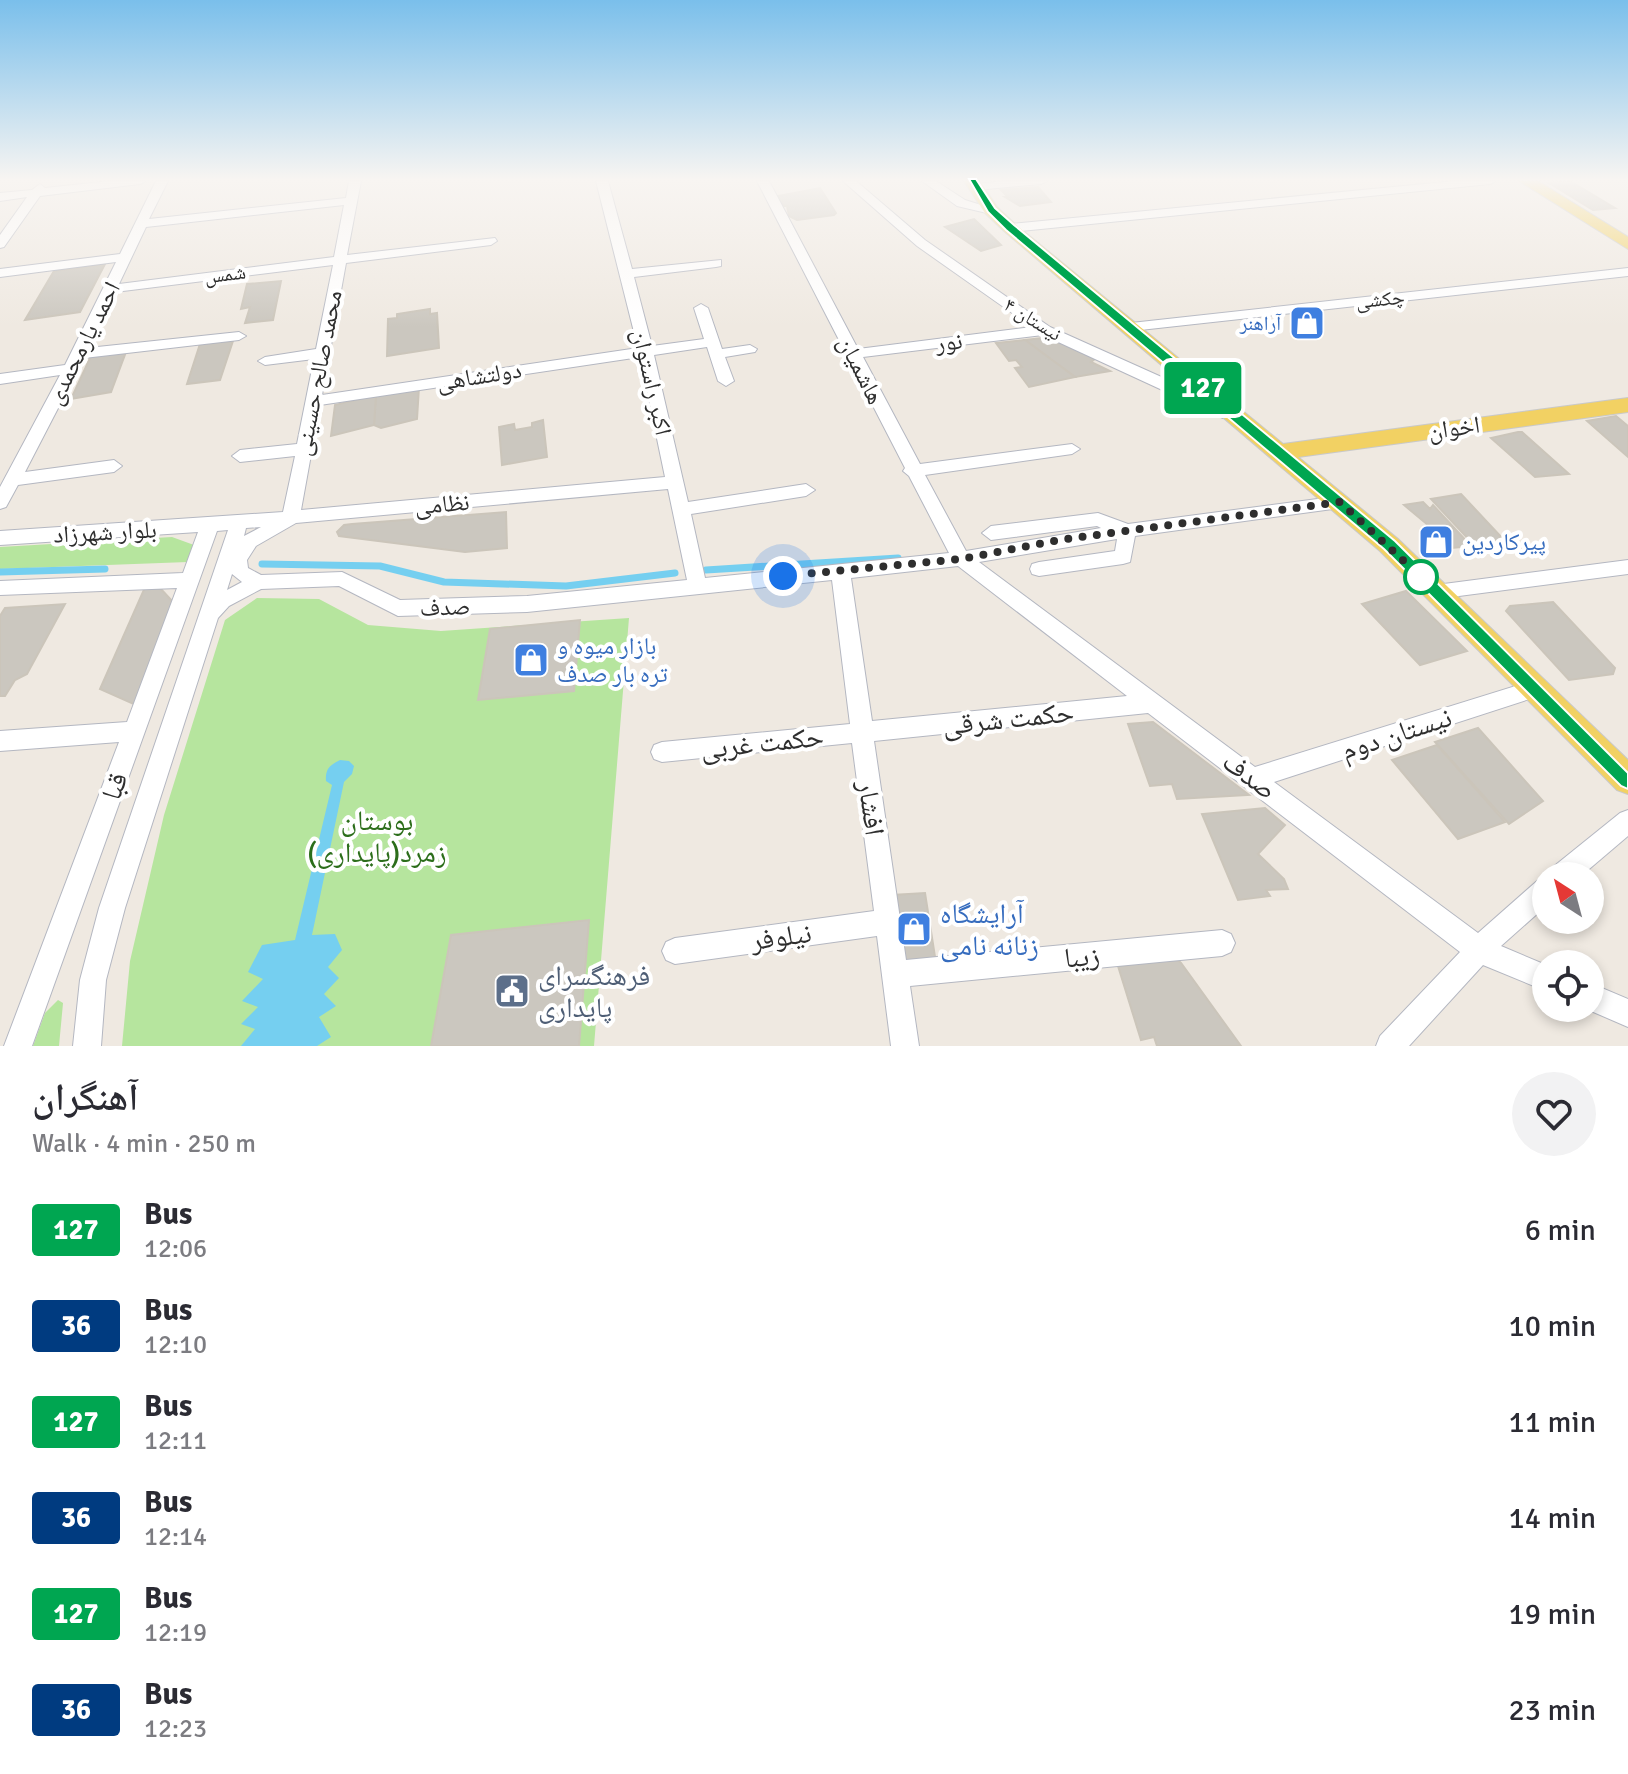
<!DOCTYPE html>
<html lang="en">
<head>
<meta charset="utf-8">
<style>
  :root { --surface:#fff; --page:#f2f2f3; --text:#2b2b33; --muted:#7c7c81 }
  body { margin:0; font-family:Signika,"Noto Naskh Arabic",sans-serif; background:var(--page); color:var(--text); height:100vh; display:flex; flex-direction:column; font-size:30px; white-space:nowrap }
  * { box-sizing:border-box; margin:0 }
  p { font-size:26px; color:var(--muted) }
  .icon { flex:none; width:44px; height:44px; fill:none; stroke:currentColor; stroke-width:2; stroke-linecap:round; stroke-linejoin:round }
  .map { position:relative; height:1046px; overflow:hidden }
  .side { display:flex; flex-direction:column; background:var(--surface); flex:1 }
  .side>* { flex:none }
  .badge { padding:0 16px; border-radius:6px; font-size:28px; line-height:52px }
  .needle { width:52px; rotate:324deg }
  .tools { position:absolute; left:1532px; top:862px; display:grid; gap:16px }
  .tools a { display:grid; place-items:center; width:72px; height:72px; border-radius:50%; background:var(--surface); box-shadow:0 4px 12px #0003; font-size:40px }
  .you { position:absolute; width:40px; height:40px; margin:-20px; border:6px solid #fff; border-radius:50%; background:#1a73e8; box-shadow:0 0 0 12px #1a73e833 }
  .map>.badge { position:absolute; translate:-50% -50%; box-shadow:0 0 0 4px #fff }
  .round { display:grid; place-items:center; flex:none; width:84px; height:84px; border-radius:42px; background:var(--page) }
  .headline { display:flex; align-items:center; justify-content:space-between; height:136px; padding:0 32px }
  h1 { font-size:38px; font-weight:600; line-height:60px }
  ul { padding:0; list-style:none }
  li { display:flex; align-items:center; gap:24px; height:96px; padding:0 32px }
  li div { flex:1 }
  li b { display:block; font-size:30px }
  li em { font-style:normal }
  li .badge { min-width:88px; font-weight:700; text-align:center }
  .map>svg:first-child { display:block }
  .green { fill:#b6e59e }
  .water { fill:#75cff0 }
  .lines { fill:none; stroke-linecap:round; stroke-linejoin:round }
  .stream { stroke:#75cff0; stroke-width:7 }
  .building { fill:#cbc7bf; stroke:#cbc5ba; stroke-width:2 }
  .minor-casing { stroke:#b4b7c1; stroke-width:2 }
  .major-casing { stroke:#c9c9c9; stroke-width:2 }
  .minor { fill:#fff; fill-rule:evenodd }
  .major { fill:#f2d163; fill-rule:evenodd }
  .line { fill:#00a651; stroke:#fff; stroke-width:2 }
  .walk { stroke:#2e2e2e; stroke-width:8; stroke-dasharray:0 14.4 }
  .stop-dot { fill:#fff; stroke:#00a651; stroke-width:4 }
  .labels { text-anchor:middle; stroke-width:8; stroke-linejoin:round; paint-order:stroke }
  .far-street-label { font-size:20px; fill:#2e2e2e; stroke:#fff }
  .far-shop-label { font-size:20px; fill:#366cbe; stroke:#fff; text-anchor:end }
  .street-label { font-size:24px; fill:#2e2e2e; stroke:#fff }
  .shop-label { font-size:24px; fill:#366cbe; stroke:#fff; text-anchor:start }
  .near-street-label { font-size:28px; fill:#2e2e2e; stroke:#fff }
  .near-park-label { font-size:28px; fill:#2c6e1b; stroke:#fff }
  .near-shop-label { font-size:28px; fill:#366cbe; stroke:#fff; text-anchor:start }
  .near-service-label { font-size:28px; fill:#4e5e75; stroke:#fff; text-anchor:start }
</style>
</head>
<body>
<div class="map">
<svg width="1628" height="1046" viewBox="0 0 1628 1046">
  <rect width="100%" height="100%" fill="#efe9e1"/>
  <g class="green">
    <path d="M172 537 194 545 188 562 0 569V547Z"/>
    <path d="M257 598 319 599 368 625 441 631 629 618 594 1046H122L130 961 164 815 225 620Z"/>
    <path d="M58 1000 63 1003 59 1046H33L45 1013Z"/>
  </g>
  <path class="water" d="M340 760 349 761 354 766 352 774 344 782 312 935 335 934 342 950 328 967 339 978 324 994 336 1006 319 1017 331 1037 317 1046H241L255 1029 241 1024 258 1007 242 1001 263 979 248 972 262 945 295 940 332 785 326 781C325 769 330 765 340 760Z"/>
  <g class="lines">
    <g class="stream">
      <path d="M262 564 380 566 444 582 566 586 675 573"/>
      <path d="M706 570 898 558"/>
      <path d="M0 572 105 569"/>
    </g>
  </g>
  <g class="building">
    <path d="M1570 181 1615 208 1593 210 1549 183Z"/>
    <path d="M1038 187 1051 202 1020 206 1005 197H1008L1001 190Z"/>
    <path d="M820 188 836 213 834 215 797 220 789 216 787 206H783L778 196Z"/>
    <path d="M974 219 1001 245 981 251 945 227Z"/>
    <path d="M105 264 80 312 25 320 54 271Z"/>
    <path d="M281 281 273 320 245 323 250 307 241 309 247 284Z"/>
    <path d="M430 309V314L437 313 439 348 387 356 388 319 397 318V314Z"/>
    <path d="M1051 337 1095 359 1091 362 1110 371 1075 377 1025 340Z"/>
    <path d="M1025 340 1075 377 1029 387 1015 368 1022 367 1016 360 1009 361 996 343Z"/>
    <path d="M233 341 220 380 187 384 200 344Z"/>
    <path d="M126 352 111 392 71 399 91 356Z"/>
    <path d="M419 387 417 419 381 428 374 425 376 395Z"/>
    <path d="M376 395 374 425 331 436 335 405Z"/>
    <path d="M1616 416 1628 426V457L1587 421Z"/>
    <path d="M543 420 547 457 502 465 499 427 514 424 515 430 532 427V423Z"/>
    <path d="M1518 432H1522L1569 474 1535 477 1491 438Z"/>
    <path d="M1461 494 1504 540 1472 543 1431 499Z"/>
    <path d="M1423 502 1430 509 1433 505 1471 546 1442 549 1424 530H1434L1404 505Z"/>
    <path d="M506 512 507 548 465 552 339 536 337 532 344 525 352 524Z"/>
    <path d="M146 585 159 587 174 603 138 706 100 689Z"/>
    <path d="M1406 591 1467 651 1420 665 1362 604Z"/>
    <path d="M1553 602 1615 668 1613 674 1569 680 1506 611 1510 606Z"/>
    <path d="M65 604 27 674 15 680 5 696H0V616L5 608Z"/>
    <path d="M580 620 574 691 478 700 490 629Z"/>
    <path d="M1153 722 1249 795 1177 799 1172 784 1150 786 1128 724Z"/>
    <path d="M1478 728 1543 801 1509 824 1435 742Z"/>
    <path d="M1437 745 1505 822 1458 839 1392 760Z"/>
    <path d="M1265 808 1285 825 1258 854 1284 879 1288 889 1266 890 1270 896 1238 900 1202 814Z"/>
    <path d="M925 893 936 963 902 966 892 895Z"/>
    <path d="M589 920 579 1046H431L451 935Z"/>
    <path d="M1171 954 1181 963 1241 1046H1157L1154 1037 1141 1040 1118 966H1126L1124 955Z"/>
  </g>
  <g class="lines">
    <defs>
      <g id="minor">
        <path d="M110 181H146L140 184 40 196 4 247 0 248V235L27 197 0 201V193L32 190 40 184 45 188Z"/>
        <path d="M156 181H168L149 219 346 198 349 181H361L347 255 495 238 497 241 491 245 346 263 322 395 638 348 596 181H608L632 269 721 260V266L716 267 634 277 652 346 704 339 694 308 701 304 708 308 722 349 750 345 757 349 755 352 725 357 734 381 726 386 718 381 707 347 654 355 688 502 806 484 815 490 806 496 691 514 705 578 949 553 909 476 903 471 905 468 757 181H769L858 349 1032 327 917 246 843 181H856L925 240 1050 327 1235 410 1237 414 1235 418H1223L1043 335 863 357 920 464 1072 444 1080 449 1072 454 925 475 966 551 1101 528 1097 526 991 540 982 533 991 526 1098 513 1128 524 1340 496 1346 498 1349 502 1340 508 1135 536 1130 562 1123 564 1039 576 1032 574 1030 569 1032 564 1039 562 1115 551 1117 539 979 562 1255 767 1538 679 1545 682 1549 688 1545 694 1274 782 1478 933 1537 881 1546 877V906L1501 946 1546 965V991L1483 965 1409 1046H1376L1380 1036 1460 952 1148 713 874 741 906 960 1222 930 1231 934 1235 943 1231 952 1222 956 910 986 919 1046H891L877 936 675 964 666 960 662 951 666 942 675 938 874 911 852 743 662 762 654 759 651 752 654 745 662 742 850 724 832 580 527 612 398 616 339 586 261 589 229 606 218 618 125 908 106 980 101 1046H73L80 980 99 908 228 530 217 531 32 1046H4L119 742 0 751V731L127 722 177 588 0 595V581L183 573 198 532 0 545V531L283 512 295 456 240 462 232 456 240 450 297 444 314 359 265 365 258 361 265 357 316 349 333 265 115 292 88 348 239 332 246 336 239 340 84 358 25 472 114 460 122 466 114 472 18 485 6 507 0 509V487L60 375 0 384V374L65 365 116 262 0 277V269L120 254ZM344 205 334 257 119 284 146 227ZM640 357 665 477 301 510 320 405ZM668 489 687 580 527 596 400 600 342 572 261 575 248 568 247 560 256 546 296 523ZM261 527 244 536 246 528ZM958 566 1127 696 872 721 851 578ZM232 574 242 582 227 590Z"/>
        <path d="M922 181H936L965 200 997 210 991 214 957 206Z"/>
        <path d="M1004 181H1047L1041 184 976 190 970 187 976 184Z"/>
        <path d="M1455 181H1496L1490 184 1010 232 1004 228 1010 224Z"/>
        <path d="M1628 268V276L1131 331 1124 327 1131 323Z"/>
        <path d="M1628 560V574L1436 599 1429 597 1426 592 1429 587 1436 585Z"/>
        <path d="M1628 810V836L1581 876H1550L1553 867 1620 813Z"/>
        <path d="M1590 983 1628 999V1027L1584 1008H1590Z"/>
      </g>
      <g id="major">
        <path d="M964 181H980L997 207 1016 225 1283 444 1628 398V412L1298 457 1398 539 1628 760V794L1617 790 1380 551 1004 231 985 213Z"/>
        <path d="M1519 181H1538L1628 237V249Z"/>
      </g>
    </defs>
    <use href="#minor" class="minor-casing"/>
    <use href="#major" class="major-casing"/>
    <use href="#minor" class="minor"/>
    <use href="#major" class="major"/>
  </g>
  <linearGradient id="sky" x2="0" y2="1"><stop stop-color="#7abfeb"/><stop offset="0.55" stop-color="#f8f5f2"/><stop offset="1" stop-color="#f8f5f2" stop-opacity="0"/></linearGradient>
  <rect width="1628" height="327" fill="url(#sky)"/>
  <path class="line" d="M969 179H976L995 208 1014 225 1395 541 1628 773V789L1621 786 1384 549 1006 230 988 212Z"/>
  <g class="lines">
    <path class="walk" d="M783 576 961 559 1059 540 1340 502 1421 577"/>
  </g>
  <defs>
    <symbol id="shop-square" viewBox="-11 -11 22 22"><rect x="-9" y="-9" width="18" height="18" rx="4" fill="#3f7fe0" stroke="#fff"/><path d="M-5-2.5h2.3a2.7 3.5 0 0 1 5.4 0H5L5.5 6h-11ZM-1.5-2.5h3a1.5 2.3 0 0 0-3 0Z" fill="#fff"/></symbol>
    <symbol id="civic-square" viewBox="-11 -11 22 22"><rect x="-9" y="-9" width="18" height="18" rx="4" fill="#5c6f8a" stroke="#fff"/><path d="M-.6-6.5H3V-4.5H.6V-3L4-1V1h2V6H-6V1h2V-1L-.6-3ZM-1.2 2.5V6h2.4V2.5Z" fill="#fff"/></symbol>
  </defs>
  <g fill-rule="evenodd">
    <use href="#shop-square" x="1287" y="303" width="40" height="40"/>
    <use href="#shop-square" x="1416" y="522" width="40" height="40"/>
    <use href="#shop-square" x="511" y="640" width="40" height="40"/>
    <use href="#shop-square" x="894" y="909" width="40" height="40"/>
    <use href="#civic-square" x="492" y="971" width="40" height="40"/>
  </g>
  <circle class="stop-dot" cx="1421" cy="577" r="16"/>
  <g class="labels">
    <g class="far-street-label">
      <text transform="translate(225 274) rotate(-7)" y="7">شمس</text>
      <text transform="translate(1380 299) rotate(-6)" y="7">چکشی</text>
      <text transform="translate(1033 319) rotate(32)" y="7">نیستان ۴</text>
    </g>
    <g class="far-shop-label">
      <text x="1281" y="330">آراهنر</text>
    </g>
    <g class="street-label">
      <text transform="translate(949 342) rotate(-7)" y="8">نور</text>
      <text transform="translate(83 343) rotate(-63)" y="8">احمد یارمحمدی</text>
      <text transform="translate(861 370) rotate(63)" y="8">هاشمیان</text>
      <text transform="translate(318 373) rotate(-79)" y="8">محمد صالح حسینی</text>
      <text transform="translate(479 376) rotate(-9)" y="8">دولتشاهی</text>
      <text transform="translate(652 382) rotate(77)" y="8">اکبر راستوان</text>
      <text transform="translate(1454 428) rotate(-8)" y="8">اخوان</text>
      <text transform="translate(442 504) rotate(-5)" y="8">نظامی</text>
      <text transform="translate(105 532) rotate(-3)" y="8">بلوار شهرزاد</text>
      <text transform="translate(445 607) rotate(-2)" y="8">صدف</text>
    </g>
    <g class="shop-label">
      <text x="1462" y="550">پیرکاردین</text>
      <text x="557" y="654">بازار میوه و<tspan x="557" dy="28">تره بار صدف</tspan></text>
    </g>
    <g class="near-street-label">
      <text transform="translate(1008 718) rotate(-6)" y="10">حکمت شرقی</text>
      <text transform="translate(1396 733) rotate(-18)" y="10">نیستان دوم</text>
      <text transform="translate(762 742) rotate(-6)" y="10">حکمت غربی</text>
      <text transform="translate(1250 775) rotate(37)" y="10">صدف</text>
      <text transform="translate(114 786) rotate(-70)" y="10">قبا</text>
      <text transform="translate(872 808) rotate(82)" y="10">افشار</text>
      <text transform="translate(781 936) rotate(-8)" y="10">نیلوفر</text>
      <text transform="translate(1082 956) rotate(-5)" y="10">زیبا</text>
    </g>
    <g class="near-park-label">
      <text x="377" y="830">بوستان<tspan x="377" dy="32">زمرد(پایداری)</tspan></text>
    </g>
    <g class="near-shop-label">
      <text x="940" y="923">آرایشگاه<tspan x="940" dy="32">زنانه نامی</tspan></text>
    </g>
    <g class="near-service-label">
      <text x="538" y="985">فرهنگسرای<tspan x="538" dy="32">پایداری</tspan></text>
    </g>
  </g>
</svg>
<div class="tools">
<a><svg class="needle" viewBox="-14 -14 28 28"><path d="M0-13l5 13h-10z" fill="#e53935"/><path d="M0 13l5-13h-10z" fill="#7c7c81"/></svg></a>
<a><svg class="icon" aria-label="locate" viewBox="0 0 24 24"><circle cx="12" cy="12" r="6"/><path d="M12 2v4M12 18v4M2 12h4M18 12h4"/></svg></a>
</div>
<div class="you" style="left:783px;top:576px"></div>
<b class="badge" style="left:1203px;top:388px;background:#00a651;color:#fff">127</b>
</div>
<section class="side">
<div class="headline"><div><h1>آهنگران</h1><p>Walk · 4 min · 250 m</p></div><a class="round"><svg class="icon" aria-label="heart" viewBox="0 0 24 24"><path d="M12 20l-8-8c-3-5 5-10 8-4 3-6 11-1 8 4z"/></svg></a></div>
<ul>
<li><span class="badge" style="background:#00a651;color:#fff">127</span><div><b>Bus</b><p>12:06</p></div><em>6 min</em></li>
<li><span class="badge" style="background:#003b80;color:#fff">36</span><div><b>Bus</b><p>12:10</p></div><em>10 min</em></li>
<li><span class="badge" style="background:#00a651;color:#fff">127</span><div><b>Bus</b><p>12:11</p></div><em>11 min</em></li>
<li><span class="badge" style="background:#003b80;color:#fff">36</span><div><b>Bus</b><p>12:14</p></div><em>14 min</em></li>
<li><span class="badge" style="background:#00a651;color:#fff">127</span><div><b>Bus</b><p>12:19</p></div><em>19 min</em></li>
<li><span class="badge" style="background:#003b80;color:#fff">36</span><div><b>Bus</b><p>12:23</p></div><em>23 min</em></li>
</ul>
</section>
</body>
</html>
